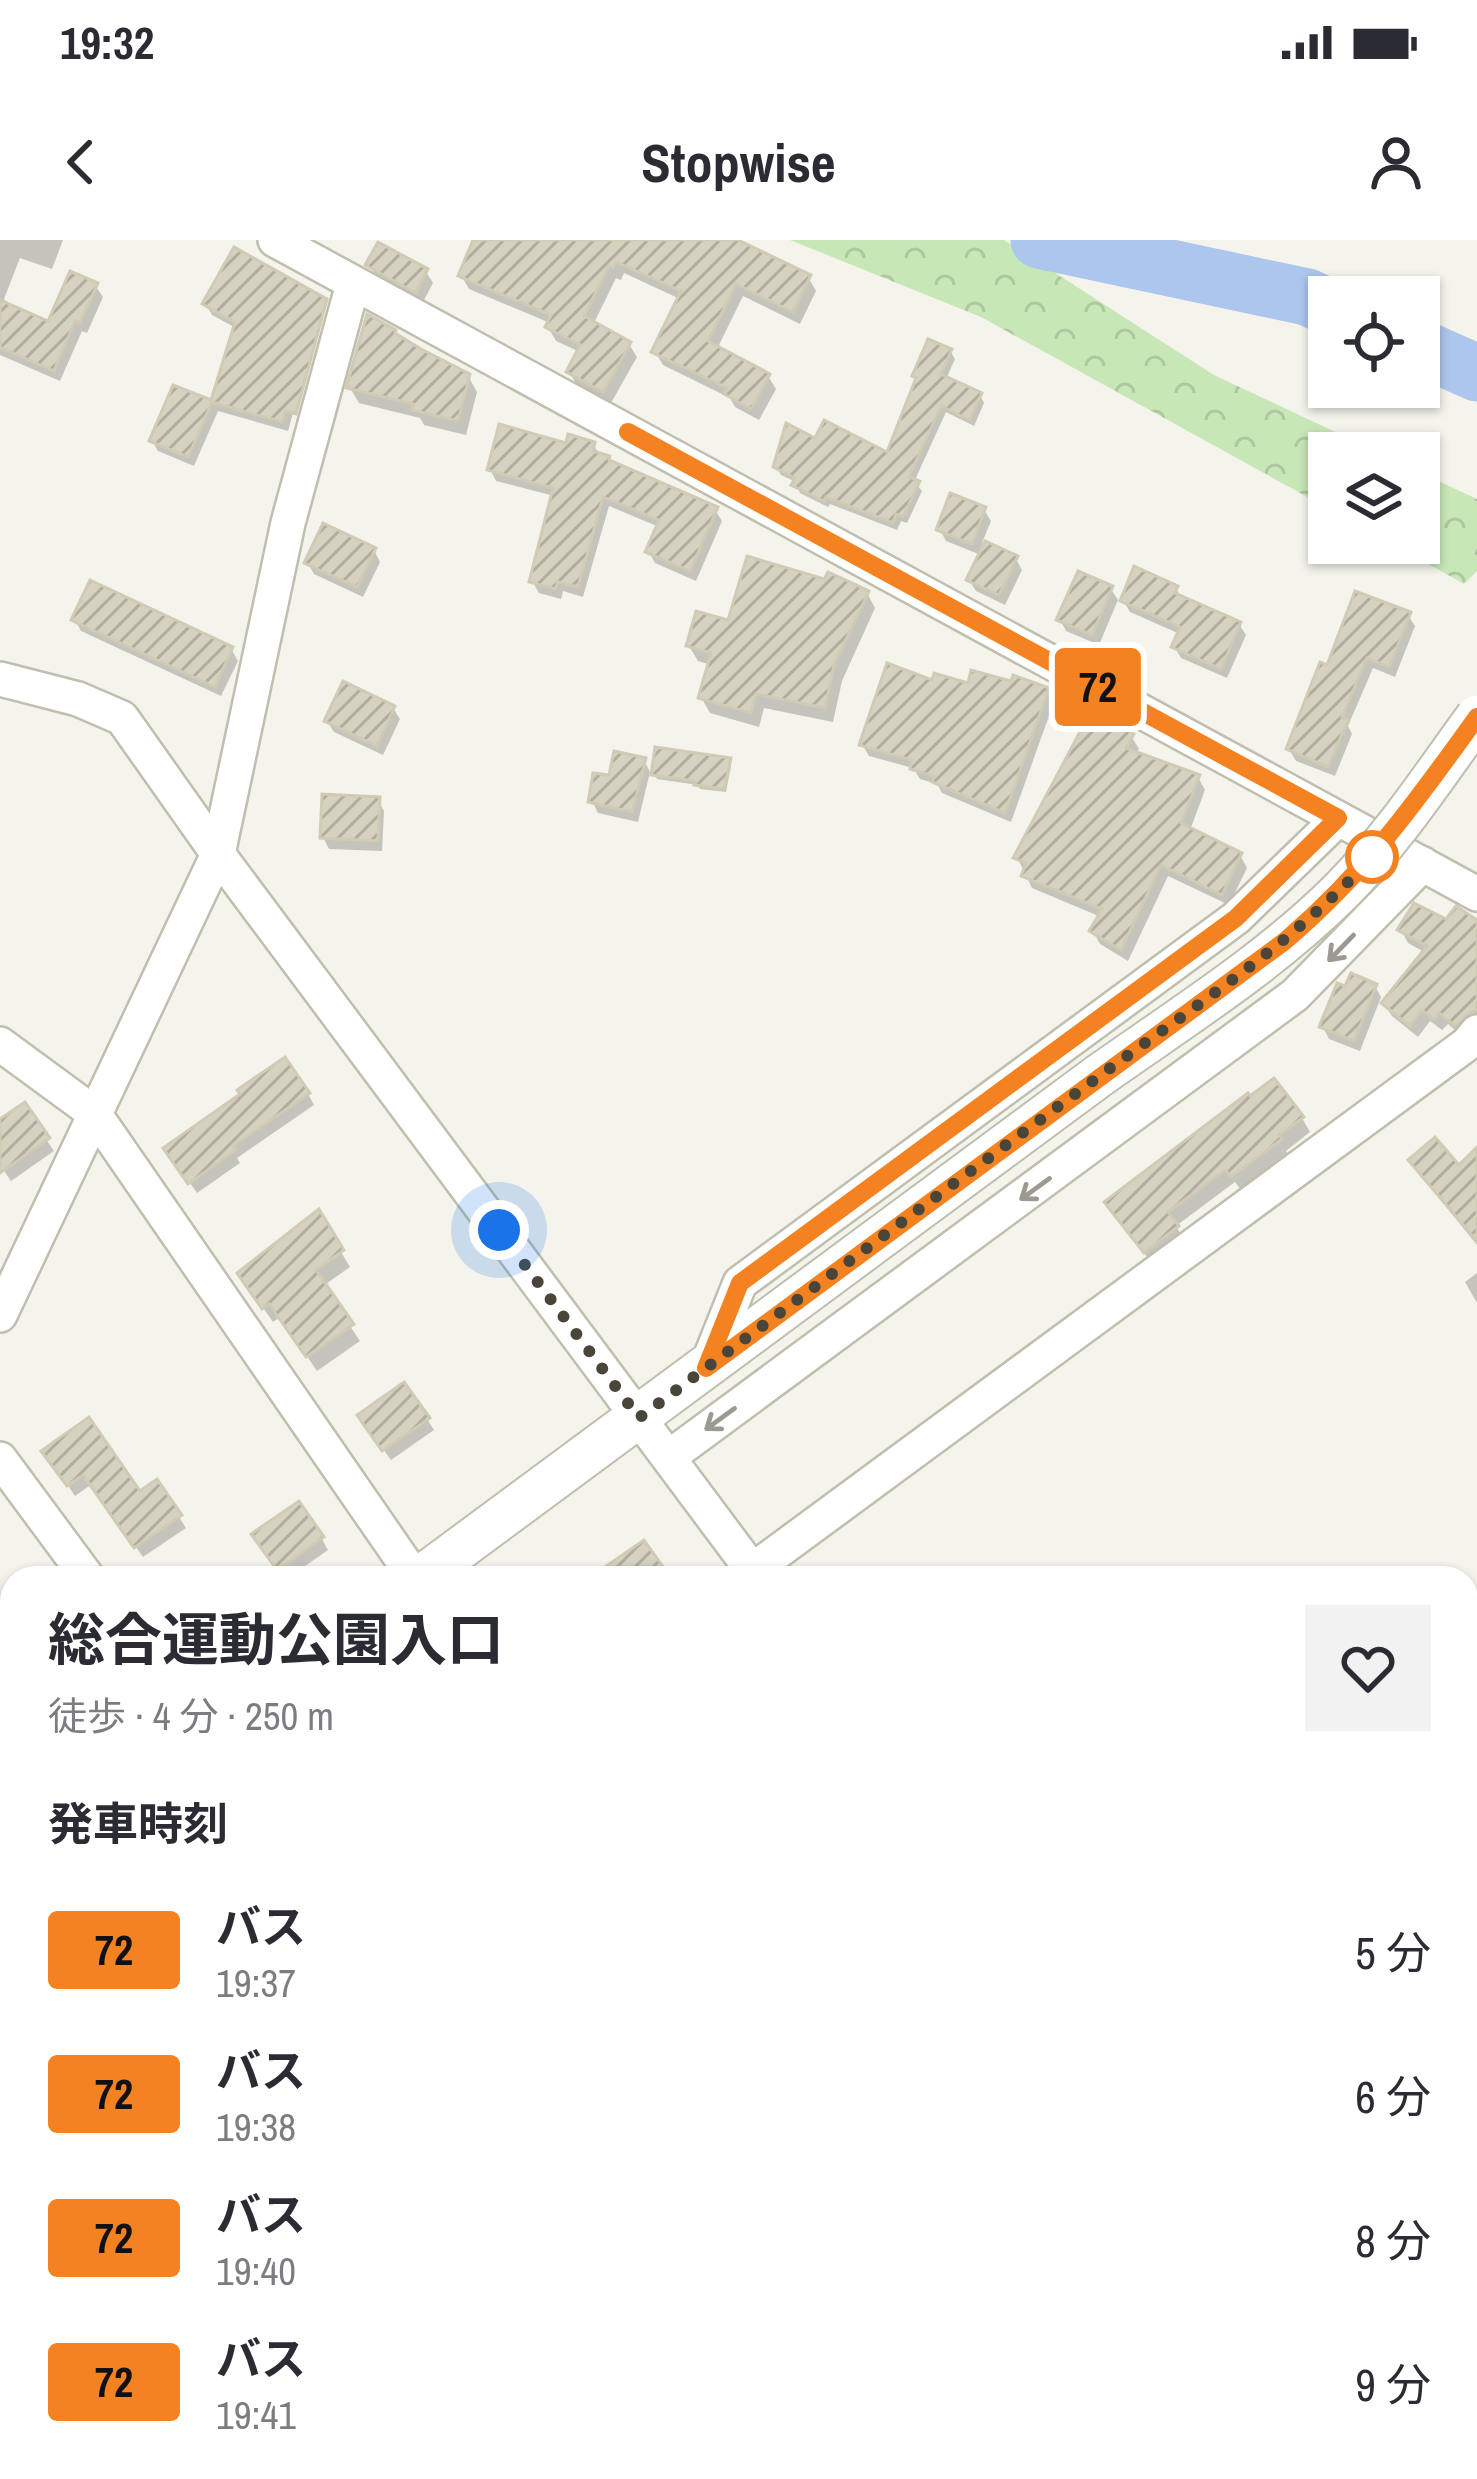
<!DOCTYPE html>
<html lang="ja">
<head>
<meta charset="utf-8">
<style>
  :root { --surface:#fff; --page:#f2f2f3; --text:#2b2b33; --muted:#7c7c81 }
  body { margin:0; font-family:"Archivo Narrow","Noto Sans JP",sans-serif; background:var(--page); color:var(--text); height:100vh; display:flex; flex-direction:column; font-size:45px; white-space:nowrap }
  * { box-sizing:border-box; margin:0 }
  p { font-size:39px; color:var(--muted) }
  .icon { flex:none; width:66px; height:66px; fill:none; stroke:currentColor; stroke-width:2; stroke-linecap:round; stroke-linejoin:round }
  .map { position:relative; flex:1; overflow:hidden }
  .drawer { position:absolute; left:0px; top:1326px; width:1479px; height:915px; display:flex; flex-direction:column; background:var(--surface); border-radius:36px 36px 0 0; box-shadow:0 3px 9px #0004 }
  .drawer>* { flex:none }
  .badge { padding:0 24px; border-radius:9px; font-size:42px; line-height:78px }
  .fabs { position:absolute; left:1308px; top:36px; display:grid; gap:24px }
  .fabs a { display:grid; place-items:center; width:132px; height:132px; border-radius:0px; background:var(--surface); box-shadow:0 3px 9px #0004; font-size:60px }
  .you { position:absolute; width:60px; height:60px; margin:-30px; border:9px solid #fff; border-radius:50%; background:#1a73e8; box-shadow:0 0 0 18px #1a73e833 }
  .map>.badge { position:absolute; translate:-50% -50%; box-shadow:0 0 0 6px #fff }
  h2 { padding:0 48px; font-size:45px; line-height:108px }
  .round { display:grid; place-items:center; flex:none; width:126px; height:126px; border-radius:0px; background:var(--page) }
  .headline { display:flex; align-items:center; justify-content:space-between; height:204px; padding:0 48px }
  h1 { font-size:57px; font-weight:700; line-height:90px }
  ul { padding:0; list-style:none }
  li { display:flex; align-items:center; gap:36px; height:144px; padding:0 48px }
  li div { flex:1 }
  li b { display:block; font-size:45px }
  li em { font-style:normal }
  li .badge { min-width:132px; font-weight:700; text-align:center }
  .status { display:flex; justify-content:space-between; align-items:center; height:84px; padding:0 60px; background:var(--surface); direction:ltr }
  .status svg { height:33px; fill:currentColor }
  header { display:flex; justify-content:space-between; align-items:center; height:156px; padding:0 48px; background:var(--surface); font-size:54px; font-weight:700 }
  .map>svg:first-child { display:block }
  .forest { fill:url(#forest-crowns) }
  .shadow { fill:#0003 }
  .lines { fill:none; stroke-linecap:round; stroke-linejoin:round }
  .river { stroke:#acc6ee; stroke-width:57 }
  .building { fill:url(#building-hatch); stroke:#d1cbb5; stroke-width:3 }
  .minor-casing { stroke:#c0beae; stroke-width:38 }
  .tertiary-casing { stroke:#c0beae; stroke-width:46 }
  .minor { stroke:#fff; stroke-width:33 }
  .tertiary { stroke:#fff; stroke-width:42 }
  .tertiary-bridge-casing { stroke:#c0beae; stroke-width:46; stroke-linecap:butt }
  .tertiary-bridge { stroke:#fff; stroke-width:42 }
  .oneway { stroke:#9b9992 }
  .line-casing { stroke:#fff; stroke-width:27 }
  .line { stroke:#f58220; stroke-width:18 }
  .walk { stroke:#494639; stroke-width:12; stroke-dasharray:0 21.6 }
  .stop-dot { fill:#fff; stroke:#f58220; stroke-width:6 }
</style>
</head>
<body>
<div class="status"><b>19:32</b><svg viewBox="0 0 49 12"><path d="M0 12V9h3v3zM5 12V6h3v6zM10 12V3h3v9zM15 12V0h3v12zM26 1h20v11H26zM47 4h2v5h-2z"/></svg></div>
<header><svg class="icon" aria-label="back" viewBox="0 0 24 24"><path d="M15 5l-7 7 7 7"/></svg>Stopwise<svg class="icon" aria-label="person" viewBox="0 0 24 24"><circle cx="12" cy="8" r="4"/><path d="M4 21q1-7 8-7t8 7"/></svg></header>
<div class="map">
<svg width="1477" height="2239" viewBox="0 0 1477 2239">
  <defs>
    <pattern id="forest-crowns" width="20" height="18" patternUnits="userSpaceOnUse" patternTransform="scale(3)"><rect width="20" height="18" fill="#c8e7b7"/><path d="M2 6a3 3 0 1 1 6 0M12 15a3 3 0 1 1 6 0" fill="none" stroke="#adc89e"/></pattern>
    <pattern id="building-hatch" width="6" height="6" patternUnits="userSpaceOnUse" patternTransform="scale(3)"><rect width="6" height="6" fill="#d6d2c1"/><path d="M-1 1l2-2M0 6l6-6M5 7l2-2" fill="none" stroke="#b0ac9e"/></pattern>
  </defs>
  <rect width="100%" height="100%" fill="#f5f4ec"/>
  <g class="forest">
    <path d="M790 0H1004L1214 135 1380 213H1329V269L981 77Z"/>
    <path d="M1419 232 1477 259V331L1464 344 1391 303H1419Z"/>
  </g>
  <g class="shadow">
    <path d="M0 0H63L52 29 20 18 4 59 9 67 50 85 95 45 103 57 87 93 82 91 60 141 0 115Z"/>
    <path d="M476 0H731L808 37 816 51 800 84 743 56 717 109 768 136 776 149 759 180 735 167 730 158 663 125 655 112 680 59 624 33 621 40 616 38 593 85 629 104 637 117 611 163 577 145 569 132 580 112 556 101 548 87 550 83 469 49 461 35Z"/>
    <path d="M235 11 286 162 293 173 288 191 218 171 194 226 158 211 152 201 174 149 212 165 236 88 212 75 206 64Z"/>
    <path d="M370 26 426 32 433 43 423 62 377 37Z"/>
    <path d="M369 78 468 136 477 152 466 195 424 185 420 178 359 163 350 148Z"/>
    <path d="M950 111 955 119 946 139 980 155 984 163 974 186 946 172 914 242 922 251 907 283 901 281 897 290 830 264 828 267 800 253 796 242 781 235 776 227 816 202 889 216Z"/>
    <path d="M593 204 600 216 608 218 612 225 715 270 722 281 696 341 655 323 649 312 659 287 609 266 583 357 563 351 561 359 539 353 532 341 554 256 496 241 490 229 568 206Z"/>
    <path d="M984 270 991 281 982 303 1016 319 1022 330 1005 365 976 351 969 340 981 315 946 301 940 290Z"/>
    <path d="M374 310 380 322 363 357 314 334 308 323Z"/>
    <path d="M1176 348 1182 359 1239 384 1246 395 1227 438 1181 418 1174 406 1180 394 1130 372 1123 360Z"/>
    <path d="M1111 349 1118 360 1099 405 1066 391 1060 380Z"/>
    <path d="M867 353 875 368 842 441 833 482 764 468 759 487 710 473 701 457 711 425 698 421 689 406 730 384Z"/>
    <path d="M1408 375 1415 386 1395 437 1373 428 1348 486 1352 494 1335 536 1296 521 1289 509 1328 429Z"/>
    <path d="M75 380 231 409 238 421 221 456 81 391Z"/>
    <path d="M933 444 1047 451 1054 462 1011 582 942 553 937 544 920 539 913 528 869 516 862 504Z"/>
    <path d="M393 468 400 479 383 515 334 492 327 481Z"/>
    <path d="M1131 496 1139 509 1135 515 1198 537 1205 550 1190 590 1240 615 1247 628 1229 665 1168 636 1128 721 1100 704 1093 691 1101 677 1032 648 1017 617Z"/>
    <path d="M644 520 650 532 638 582 598 573 592 561Z"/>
    <path d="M729 521 731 526 726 552 700 549 698 545 657 539 655 535Z"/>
    <path d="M378 560 384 571 382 611 329 609 323 597Z"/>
    <path d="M1447 683 1477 685V785L1463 797 1448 784 1442 790 1430 781 1418 797 1392 776 1384 764 1426 713 1408 703 1401 690Z"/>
    <path d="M1375 746 1381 757 1360 811 1329 799 1323 787 1347 750Z"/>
    <path d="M308 854 314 865 237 918 240 923 197 953 174 920Z"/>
    <path d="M24 867 54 911 11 941 0 925V883Z"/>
    <path d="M1302 878 1310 892 1286 911 1288 915 1241 950 1235 942 1176 986 1185 1002 1154 1026 1116 976Z"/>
    <path d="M1477 912V1005L1421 936 1412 921 1459 929Z"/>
    <path d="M318 974 350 1027 323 1046 360 1101 317 1131 280 1077 273 1082 250 1049Z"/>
    <path d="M1477 1033V1063L1465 1042Z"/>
    <path d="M427 1179 434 1190 391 1220 367 1187Z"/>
    <path d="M52 1222 139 1255 179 1277 186 1288 143 1317 92 1244 75 1256Z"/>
    <path d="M322 1299 328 1310 288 1338H284L262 1306Z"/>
    <path d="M12 1434V1463L0 1444Z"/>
    <path d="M0 1529 12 1533V1556L0 1565Z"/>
    <path d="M3 1828 12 1835V1899L0 1912V1832Z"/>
    <path d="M1467 1859 1477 1873V1876L1467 1882Z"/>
    <path d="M54 2229H82L84 2239H56Z"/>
    <path d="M153 2229H189V2239H152Z"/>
    <path d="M202 2229H313L309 2239H244Z"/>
    <path d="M918 2229H1015L1023 2239H921L916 2231Z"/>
    <path d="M1199 2229H1346L1353 2239H1184Z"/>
  </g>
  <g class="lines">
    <g class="river">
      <path d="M1039 0 1307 57 1329 67"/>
      <path d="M1419 107 1477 133"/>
    </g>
  </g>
  <g class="building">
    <path d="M473 0H738L811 35 793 72 736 44 708 101 770 134 751 169 724 154 727 148 651 112 681 51 616 22 613 28 609 26 584 76 631 102 603 152 566 132 580 105 545 87 551 75 458 36Z"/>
    <path d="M378 2 428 29 416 53 365 25Z"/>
    <path d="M234 7 327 59 296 174 285 171 282 182 212 162 188 217 149 201 173 145 211 160 235 82 202 64Z"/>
    <path d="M70 31 98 43 80 83 75 81 54 131 0 107V60L48 81Z"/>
    <path d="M367 74 396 90 395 93 421 109 470 134 458 181 412 170 413 164 346 148Z"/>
    <path d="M928 99 952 109 941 134 982 153 969 180 941 166 909 237 920 241 903 277 896 274 893 283 826 257 824 261 791 245 795 238 773 227 786 183 815 198 824 180 887 212 916 138 912 136Z"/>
    <path d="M499 184 566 203 568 194 595 202 593 211 610 216 609 220 718 267 690 331 645 312 659 280 603 257 578 347 558 342 555 349 529 342 553 248 487 230Z"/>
    <path d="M950 253 986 267 972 304 936 290Z"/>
    <path d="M323 283 376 308 357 347 304 323Z"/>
    <path d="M985 301 1018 316 999 355 966 340Z"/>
    <path d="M747 316 824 339 828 332 869 351 834 425 825 468 756 454 751 473 698 458 711 413 686 406 696 371 728 380Z"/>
    <path d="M1134 326 1178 346 1175 353 1241 382 1221 429 1171 407 1180 387 1120 361Z"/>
    <path d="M1078 331 1113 346 1092 395 1056 380Z"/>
    <path d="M90 340 233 407 215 447 71 380Z"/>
    <path d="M1355 351 1411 372 1389 427 1367 418 1342 477 1348 480 1328 527 1286 509 1320 422 1327 425Z"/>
    <path d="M887 423 932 440 934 433 968 443 971 430 1011 441 1013 435 1049 448 1005 573 932 542 934 536 910 529 912 520 859 505Z"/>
    <path d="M343 441 395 466 377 506 324 481Z"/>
    <path d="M1091 471 1134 494 1126 508 1200 535 1181 583 1242 613 1222 655 1161 625 1121 710 1089 691 1102 669 1021 636 1026 623 1013 618Z"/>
    <path d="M655 507 731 518 724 549 694 545 695 541 651 535Z"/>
    <path d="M614 511 646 518 632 572 588 562 593 533 609 535Z"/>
    <path d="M322 554 380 557 378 601 320 598Z"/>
    <path d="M1414 663 1446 679 1456 666 1477 680V771L1469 773 1455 786 1439 773 1434 780 1422 770 1410 786 1381 763 1427 706 1397 690Z"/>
    <path d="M1351 733 1377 744 1354 801 1319 787 1337 743 1345 746Z"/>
    <path d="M285 817 310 853 233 906 236 910 188 944 163 908 240 854 237 850Z"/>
    <path d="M1274 838 1304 877 1279 895 1282 899 1231 937 1225 930 1168 972 1179 986 1144 1013 1104 962 1248 853 1250 856Z"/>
    <path d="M25 862 50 898 0 933V879Z"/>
    <path d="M1435 897 1459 925 1477 907V1001L1408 920Z"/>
    <path d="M319 969 344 1010 316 1030 354 1084 306 1117 269 1064 262 1069 237 1033Z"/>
    <path d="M404 1142 430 1178 382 1211 357 1175Z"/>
    <path d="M89 1177 140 1251 157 1239 182 1275 134 1308 83 1235 67 1246 41 1211Z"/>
    <path d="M299 1261 324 1297 277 1330 251 1294Z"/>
    <path d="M644 1300 671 1338H589Z"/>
  </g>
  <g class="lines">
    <defs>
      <g id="minor">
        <path d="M275 0 1477 654"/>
        <path d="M0 439 78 459 122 478 218 614 758 1338"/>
        <path d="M0 804 94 873 415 1338"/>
        <path d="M0 1075 218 614 288 283 353 44"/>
        <path d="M706 1128 740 1043 1236 678 1338 579"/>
        <path d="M669 1217 1295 755 1423 624"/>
        <path d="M0 1219 88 1338"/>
        <path d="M742 1338 1467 804 1477 792"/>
        <path d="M0 1494 12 1509"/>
        <path d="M0 1970 12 1956"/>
        <path d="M325 2229 327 2239"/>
        <path d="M432 2229 446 2239"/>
        <path d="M746 2229 754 2239"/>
        <path d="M1083 2229 1091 2239"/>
        <path d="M1426 2229 1434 2239"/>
      </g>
      <g id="tertiary">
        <path d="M420 1338 1100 835"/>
        <path d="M0 1642 12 1633"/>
      </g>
    </defs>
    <use href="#minor" class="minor-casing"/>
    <use href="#tertiary" class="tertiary-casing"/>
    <use href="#minor" class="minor"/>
    <use href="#tertiary" class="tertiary"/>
    <defs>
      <path id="tertiary-bridge" d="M1100 835C1182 777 1270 722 1341 651 1393 599 1434 536 1477 477"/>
    </defs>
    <use href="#tertiary-bridge" class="tertiary-bridge-casing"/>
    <use href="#tertiary-bridge" class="tertiary-bridge"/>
  </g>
  <defs><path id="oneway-shaft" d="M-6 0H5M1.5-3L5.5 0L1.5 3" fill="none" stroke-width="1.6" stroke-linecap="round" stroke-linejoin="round" transform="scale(3)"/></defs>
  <g class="oneway">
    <use href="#oneway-shaft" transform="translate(1341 708) rotate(134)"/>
    <use href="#oneway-shaft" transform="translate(1035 949) rotate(144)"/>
    <use href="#oneway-shaft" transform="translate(720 1179) rotate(144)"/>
  </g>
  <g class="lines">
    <defs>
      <path id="line" d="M628 192 1338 578 1236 678 740 1043 706 1128 1285 701C1366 632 1416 562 1477 477"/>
    </defs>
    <use href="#line" class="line-casing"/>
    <use href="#line" class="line"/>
    <path class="walk" d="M499 990 639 1178C790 1065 942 952 1094 840 1194 766 1292 705 1377 612L1372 617"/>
  </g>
  <circle class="stop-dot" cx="1372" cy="617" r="24"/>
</svg>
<div class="fabs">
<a><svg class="icon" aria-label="locate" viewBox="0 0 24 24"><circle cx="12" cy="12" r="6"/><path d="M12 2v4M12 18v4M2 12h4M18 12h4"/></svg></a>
<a><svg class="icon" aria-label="layers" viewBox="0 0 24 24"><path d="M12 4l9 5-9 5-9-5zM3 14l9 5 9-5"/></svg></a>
</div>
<div class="you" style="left:499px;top:990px"></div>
<b class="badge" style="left:1098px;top:447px;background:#f58220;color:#111">72</b>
<section class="drawer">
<div class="headline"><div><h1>総合運動公園入口</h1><p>徒歩 · 4 分 · 250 m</p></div><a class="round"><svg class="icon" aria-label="heart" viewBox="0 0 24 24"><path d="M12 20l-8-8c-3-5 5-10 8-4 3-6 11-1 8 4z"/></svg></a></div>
<h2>発車時刻</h2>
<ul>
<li><span class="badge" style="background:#f58220;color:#111">72</span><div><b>バス</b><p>19:37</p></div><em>5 分</em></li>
<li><span class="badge" style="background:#f58220;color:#111">72</span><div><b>バス</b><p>19:38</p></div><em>6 分</em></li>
<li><span class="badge" style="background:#f58220;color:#111">72</span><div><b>バス</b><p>19:40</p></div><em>8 分</em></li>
<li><span class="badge" style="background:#f58220;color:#111">72</span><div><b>バス</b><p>19:41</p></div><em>9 分</em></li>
</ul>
</section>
</div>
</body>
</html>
